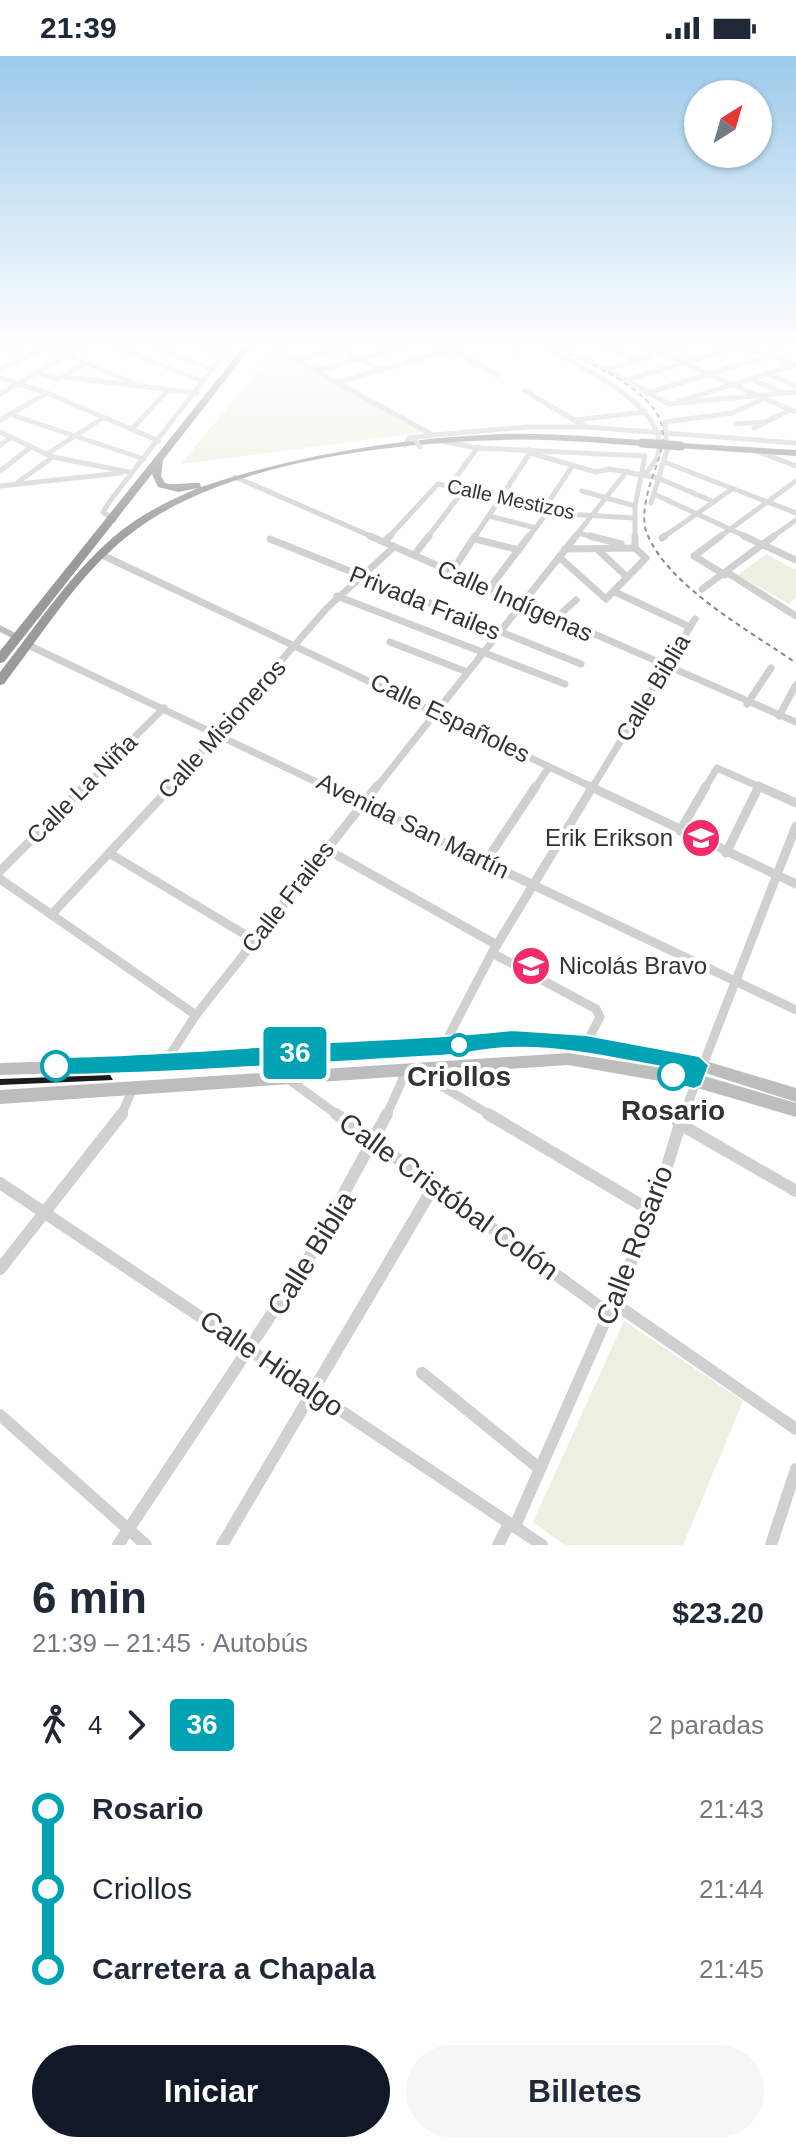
<!DOCTYPE html>
<html lang="es">
<head>
<meta charset="utf-8">
<style>
  :root { --surface:#fff; --page:#f6f6f7; --text:#1f2937; --muted:#747a83; --accent:#111827 }
  body { margin:0; font-family:Arial,sans-serif; background:var(--page); color:var(--text); height:100vh; display:flex; flex-direction:column; font-size:30px; white-space:nowrap }
  * { box-sizing:border-box; margin:0 }
  p { font-size:26px; color:var(--muted) }
  .icon { flex:none; width:44px; height:44px; fill:none; stroke:currentColor; stroke-width:2; stroke-linecap:round; stroke-linejoin:round }
  .map { position:relative; height:1489px; overflow:hidden }
  .sheet { display:flex; flex-direction:column; background:var(--surface); flex:1 }
  .sheet>* { flex:none }
  .badge { padding:0 16px; border-radius:6px; font-size:28px; line-height:52px }
  .needle { width:52px; rotate:37deg }
  .fabs { position:absolute; left:684px; top:24px; display:grid; gap:16px }
  .fabs a { display:grid; place-items:center; width:88px; height:88px; border-radius:50%; background:var(--surface); box-shadow:0 2px 6px #0004; font-size:40px }
  .map>.badge { position:absolute; translate:-50% -50%; box-shadow:0 0 0 4px #fff }
  .legs { display:flex; align-items:center; gap:12px; height:88px; padding:0 32px; font-size:26px }
  .legs p { margin-inline-start:auto }
  .headline { display:flex; align-items:center; justify-content:space-between; height:136px; padding:0 32px }
  h1 { font-size:44px; font-weight:800; line-height:60px }
  .button { display:flex; gap:16px; margin-top:auto; padding:16px 32px }
  .button a { flex:1; height:92px; border-radius:48px; background:var(--accent); color:#fff; font-size:32px; font-weight:800; line-height:92px; text-align:center }
  .button a+a { background:var(--page); color:var(--text) }
  ul { padding:0 32px; list-style:none }
  li { display:flex; align-items:center; gap:28px; height:80px; font-size:30px }
  li i { display:grid; place-items:center; width:12px; height:100%; margin:0 10px; background:currentColor }
  li i::after { content:''; width:20px; height:20px; margin:-10px; border:6px solid; border-radius:50%; background:var(--surface) }
  li p { margin-inline-start:auto }
  li:first-child i { background:linear-gradient(#0000 50%,currentColor 0) }
  li:last-child i { background:linear-gradient(currentColor 50%,#0000 0) }
  .status { display:flex; justify-content:space-between; align-items:center; height:56px; padding:0 40px; background:var(--surface); direction:ltr }
  .status svg { height:22px; fill:currentColor }
  .map>svg:first-child { display:block }
  .green { fill:#ecf0e0 }
  .building { fill:#1a1a1a }
  .lines { fill:none; stroke-linecap:round; stroke-linejoin:round }
  .street-far3 { stroke:#d0d0d0; stroke-width:5 }
  .street-far2 { stroke:#d0d0d0; stroke-width:7 }
  .street-far1 { stroke:#d0d0d0; stroke-width:9 }
  .street { stroke:#d0d0d0; stroke-width:12 }
  .secondary { fill:#bdbdbd; fill-rule:evenodd }
  .highway { fill:#9a9a9a; fill-rule:evenodd }
  .rail { stroke:#888; stroke-width:2; stroke-dasharray:5 4; stroke-linecap:butt }
  .street-bridge { stroke:#d0d0d0; stroke-width:5 }
  .highway-bridge { stroke:#9a9a9a; stroke-width:9 }
  .line-1 { fill:#00a3b4; stroke:#fff; stroke-width:2 }
  .stop-1-dot { fill:#fff; stroke:#00a3b4; stroke-width:4 }
  .labels { text-anchor:middle; stroke-width:8; stroke-linejoin:round; paint-order:stroke }
  .far-street-label { font-size:20px; fill:#333; stroke:#fff }
  .street-label { font-size:24px; fill:#333; stroke:#fff }
  .poi-label { font-size:24px; fill:#333; stroke:#fff; text-anchor:end }
  .near-stop-label { font-size:28px; font-weight:bold; fill:#333; stroke:#fff }
  .near-street-label { font-size:28px; fill:#333; stroke:#fff }
</style>
</head>
<body>
<div class="status"><b>21:39</b><svg viewBox="0 0 49 12"><path d="M0 12V9h3v3zM5 12V6h3v6zM10 12V3h3v9zM15 12V0h3v12zM26 1h20v11H26zM47 4h2v5h-2z"/></svg></div>
<div class="map">
<svg width="796" height="1489" viewBox="0 0 796 1489">
  <rect width="100%" height="100%" fill="#fff"/>
  <g class="green">
    <path d="M274 295 427 376 181 408Z"/>
    <path d="M766 498 796 514V541L789 548 738 519Z"/>
    <path d="M624 1265 743 1345 683 1489H565L533 1466Z"/>
  </g>
  <path class="building" d="M110 1019 113 1024 0 1029V1023Z"/>
  <g class="lines">
    <g class="street-far3">
      <path d="M46 290 133 327"/>
      <path d="M113 290 202 325"/>
      <path d="M151 290 211 313"/>
      <path d="M202 290 223 299"/>
      <path d="M510 290 519 296"/>
      <path d="M542 290C575 307 671 350 658 398 657 405 649 413 645 419"/>
      <path d="M563 290 669 348 796 336"/>
      <path d="M605 290 635 304"/>
      <path d="M644 290 796 356"/>
      <path d="M740 290 796 309"/>
      <path d="M0 291 26 300"/>
      <path d="M338 293 380 313"/>
      <path d="M452 293 497 319"/>
      <path d="M278 294 433 379 409 382 405 389"/>
      <path d="M661 298 686 290"/>
      <path d="M296 304 349 290"/>
      <path d="M0 313 47 291"/>
      <path d="M608 313 651 300"/>
      <path d="M316 315 405 290"/>
      <path d="M37 316 59 323 86 307"/>
      <path d="M768 318 796 330"/>
      <path d="M65 321 197 337"/>
      <path d="M0 322 47 337 159 385"/>
      <path d="M750 323 782 336"/>
      <path d="M627 324 739 290"/>
      <path d="M335 327 463 290"/>
      <path d="M525 335 586 371 796 387"/>
      <path d="M647 337 769 300 784 290"/>
      <path d="M0 338 82 290"/>
      <path d="M677 346 796 309"/>
      <path d="M9 358 144 403"/>
      <path d="M0 364 47 337"/>
      <path d="M576 364 645 356"/>
      <path d="M736 368 763 366"/>
      <path d="M754 372 790 354"/>
      <path d="M132 373 168 334"/>
      <path d="M0 376 53 401 129 416"/>
      <path d="M433 379 527 371H585"/>
      <path d="M441 385 477 392 645 400"/>
      <path d="M0 389 11 381"/>
      <path d="M756 395 796 410"/>
      <path d="M530 397 596 416 610 413 658 422 714 446"/>
      <path d="M47 398 103 362"/>
      <path d="M664 406 796 457"/>
      <path d="M0 415 31 391"/>
      <path d="M235 421 375 482"/>
      <path d="M18 426 53 401"/>
      <path d="M0 430 121 417"/>
      <path d="M449 431 478 391"/>
      <path d="M582 435 635 450"/>
      <path d="M654 438 749 482"/>
      <path d="M651 447 667 394 665 366 732 357 763 343"/>
      <path d="M544 453 573 409"/>
      <path d="M489 460 536 472"/>
      <path d="M114 464 103 456 110 445 230 290"/>
      <path d="M578 477 598 482"/>
      <path d="M388 482 438 428 567 458 634 462"/>
      <path d="M427 482 463 435"/>
      <path d="M474 482 530 397 529 393"/>
      <path d="M528 482 549 454"/>
      <path d="M574 482 627 415"/>
      <path d="M635 482V450L645 400"/>
      <path d="M662 482 732 433"/>
      <path d="M718 482 796 425"/>
      <path d="M771 482 796 464"/>
    </g>
    <g class="street-far2">
      <path d="M370 480 796 666"/>
      <path d="M590 480 621 488"/>
      <path d="M635 480V492"/>
      <path d="M721 480 694 500 725 519"/>
      <path d="M744 480 796 504"/>
      <path d="M662 482 665 480"/>
      <path d="M270 483 581 608"/>
      <path d="M475 483 519 494"/>
      <path d="M384 486 390 480"/>
      <path d="M565 493 635 492"/>
      <path d="M597 493 627 521"/>
      <path d="M102 499 594 732"/>
      <path d="M414 499 429 480"/>
      <path d="M559 501 606 543 646 502 635 492"/>
      <path d="M451 517 475 480"/>
      <path d="M728 517 796 560"/>
      <path d="M702 533 774 480"/>
      <path d="M488 534 529 480"/>
      <path d="M615 536 690 571"/>
      <path d="M337 540 565 628"/>
      <path d="M555 563 576 544"/>
      <path d="M390 586 467 616"/>
      <path d="M28 589 329 732"/>
      <path d="M747 648 771 612"/>
      <path d="M779 660 796 629"/>
      <path d="M83 732 164 652"/>
      <path d="M170 732 327 552 394 491"/>
      <path d="M376 732 576 480"/>
      <path d="M535 732 549 711"/>
      <path d="M592 732 695 563"/>
      <path d="M705 732 717 712 762 732"/>
    </g>
    <g class="street-far1">
      <path d="M325 730 796 954"/>
      <path d="M589 730 796 828"/>
      <path d="M758 730 796 747"/>
      <path d="M680 775 706 730"/>
      <path d="M326 793 497 889"/>
      <path d="M109 797 254 884"/>
      <path d="M726 797 759 730"/>
      <path d="M486 805 536 730"/>
      <path d="M0 815 85 730"/>
      <path d="M0 823 196 959"/>
      <path d="M52 858 172 730"/>
      <path d="M492 897 596 953 600 961 586 988"/>
      <path d="M443 991 492 897 593 730"/>
      <path d="M164 1008 196 959 377 730"/>
      <path d="M430 1011 443 1031 492 1060"/>
      <path d="M288 1023 339 1060"/>
      <path d="M121 1060 132 1034"/>
      <path d="M386 1060 402 1025 403 1014"/>
      <path d="M683 1060 796 770"/>
    </g>
    <g class="street">
      <path d="M336 1058 610 1258"/>
      <path d="M488 1058 653 1156"/>
      <path d="M678 1067 796 1135"/>
      <path d="M0 1127 542 1489"/>
      <path d="M0 1213 122 1058"/>
      <path d="M614 1247 796 1373"/>
      <path d="M422 1317 540 1413"/>
      <path d="M0 1359 146 1489"/>
      <path d="M515 1470 653 1156 683 1058"/>
      <path d="M118 1489 307 1205 387 1058"/>
      <path d="M222 1489 434 1130"/>
      <path d="M498 1489 509 1468"/>
      <path d="M771 1489 796 1413"/>
    </g>
    <g class="secondary">
      <path d="M0 569 21 580 23 582 18 585 0 576Z"/>
      <path d="M512 977 640 990 699 1003 796 1032V1046L699 1015 640 1002 512 989 443 997 289 1003 164 1014 0 1019V1007L164 1002 289 991 443 985Z"/>
      <path d="M568 997 694 1017 796 1047V1061L694 1031 568 1009 0 1048V1034Z"/>
    </g>
    <g class="highway">
      <path d="M244 290H252L163 404 161 420 165 427C179 430 187 426 200 427L201 431C298 399 399 382 501 378 548 377 595 381 642 384L647 387 642 390C595 387 549 382 502 384 388 387 221 406 129 479 79 518 43 577 4 628L0 629V616C38 568 73 513 122 474 145 456 171 444 198 432L178 436 158 431 152 418 4 606 0 607V595Z"/>
      <path d="M681 387 796 394V400L678 392V388Z"/>
    </g>
    <path class="rail" d="M552 290C585 306 662 334 663 378 663 397 654 414 649 432 645 447 641 465 648 480 671 532 750 575 796 607"/>
    <path class="street-bridge" d="M415 383 420 391"/>
    <path class="highway-bridge" d="M642 387 681 390"/>
  </g>
  <linearGradient id="sky" x2="0" y2="1"><stop stop-color="#9dcaeb"/><stop offset="0.58" stop-color="#fff"/><stop offset="1" stop-color="#fff" stop-opacity="0"/></linearGradient>
  <rect width="796" height="499" fill="url(#sky)"/>
  <path class="line-1" d="M512 974 586 979 699 1000 709 1009 701 1030 694 1033 666 1026 663 1019 668 1012C617 1003 564 990 511 992 487 992 463 999 439 1000 311 1007 184 1017 56 1019L47 1010 56 1001C134 1000 210 994 287 989 362 983 437 983 512 974Z"/>
  <defs>
    <symbol id="school-disc" viewBox="-11 -11 22 22"><circle r="9.5" fill="#f22c69" stroke="#fff"/><path d="M0-5L7-2L0 1L-7-2ZM-4 1L0 2.5L4 1V4Q0 6-4 4Z" fill="#fff"/></symbol>
  </defs>
  <g fill-rule="evenodd">
    <use href="#school-disc" x="679" y="760" width="44" height="44"/>
    <use href="#school-disc" x="509" y="888" width="44" height="44"/>
  </g>
  <g class="stop-1-dot">
    <circle cx="459" cy="989" r="10"/>
    <circle cx="56" cy="1010" r="14"/>
    <circle cx="673" cy="1019" r="14"/>
  </g>
  <g class="labels">
    <g class="far-street-label">
      <text transform="translate(511 443) rotate(12)" y="7">Calle Mestizos</text>
    </g>
    <g class="street-label">
      <text transform="translate(515 545) rotate(24)" y="8">Calle Indígenas</text>
      <text transform="translate(425 547) rotate(22)" y="8">Privada Frailes</text>
      <text transform="translate(653 632) rotate(-59)" y="8">Calle Biblia</text>
      <text transform="translate(450 662) rotate(26)" y="8">Calle Españoles</text>
      <text transform="translate(222 673) rotate(-48)" y="8">Calle Misioneros</text>
      <text transform="translate(82 733) rotate(-45)" y="8">Calle La Niña</text>
      <text transform="translate(413 770) rotate(26)" y="8">Avenida San Martín</text>
      <text transform="translate(288 841) rotate(-52)" y="8">Calle Frailes</text>
    </g>
    <g class="poi-label">
      <text x="673" y="790">Erik Erikson</text>
      <text x="559" y="918" text-anchor="start">Nicolás Bravo</text>
    </g>
    <g class="near-stop-label">
      <text x="459" y="1030">Criollos</text>
      <text x="673" y="1064">Rosario</text>
    </g>
    <g class="near-street-label">
      <text transform="translate(449 1140) rotate(36)" y="10">Calle Cristóbal Colón</text>
      <text transform="translate(634 1189) rotate(-69)" y="10">Calle Rosario</text>
      <text transform="translate(311 1197) rotate(-58)" y="10">Calle Biblia</text>
      <text transform="translate(272 1307) rotate(34)" y="10">Calle Hidalgo</text>
    </g>
  </g>
</svg>
<div class="fabs">
<a><svg class="needle" viewBox="-14 -14 28 28"><path d="M0-13l5 13h-10z" fill="#e53935"/><path d="M0 13l5-13h-10z" fill="#747a83"/></svg></a>
</div>
<b class="badge" style="left:295px;top:997px;background:#00a3b4;color:#fff">36</b>
</div>
<section class="sheet">
<div class="headline"><div><h1>6 min</h1><p>21:39 – 21:45 · Autobús</p></div><b>$23.20</b></div>
<div class="legs"><svg class="icon" aria-label="walk" viewBox="0 0 24 24"><circle cx="13" cy="4" r="2"/><path d="M13 8l-2 6 4 7M11 14l-3 7M7 12l3-4h3l4 4"/></svg>4<svg class="icon" aria-label="forward" viewBox="0 0 24 24"><path d="M9 5l7 7-7 7"/></svg><b class="badge" style="background:#00a3b4;color:#fff">36</b><p>2 paradas</p></div>
<ul>
<li><i style="color:#00a3b4"></i><b>Rosario</b><p>21:43</p></li>
<li><i style="color:#00a3b4"></i><span>Criollos</span><p>21:44</p></li>
<li><i style="color:#00a3b4"></i><b>Carretera a Chapala</b><p>21:45</p></li>
</ul>
<div class="button"><a>Iniciar</a><a>Billetes</a></div>
</section>
</body>
</html>
